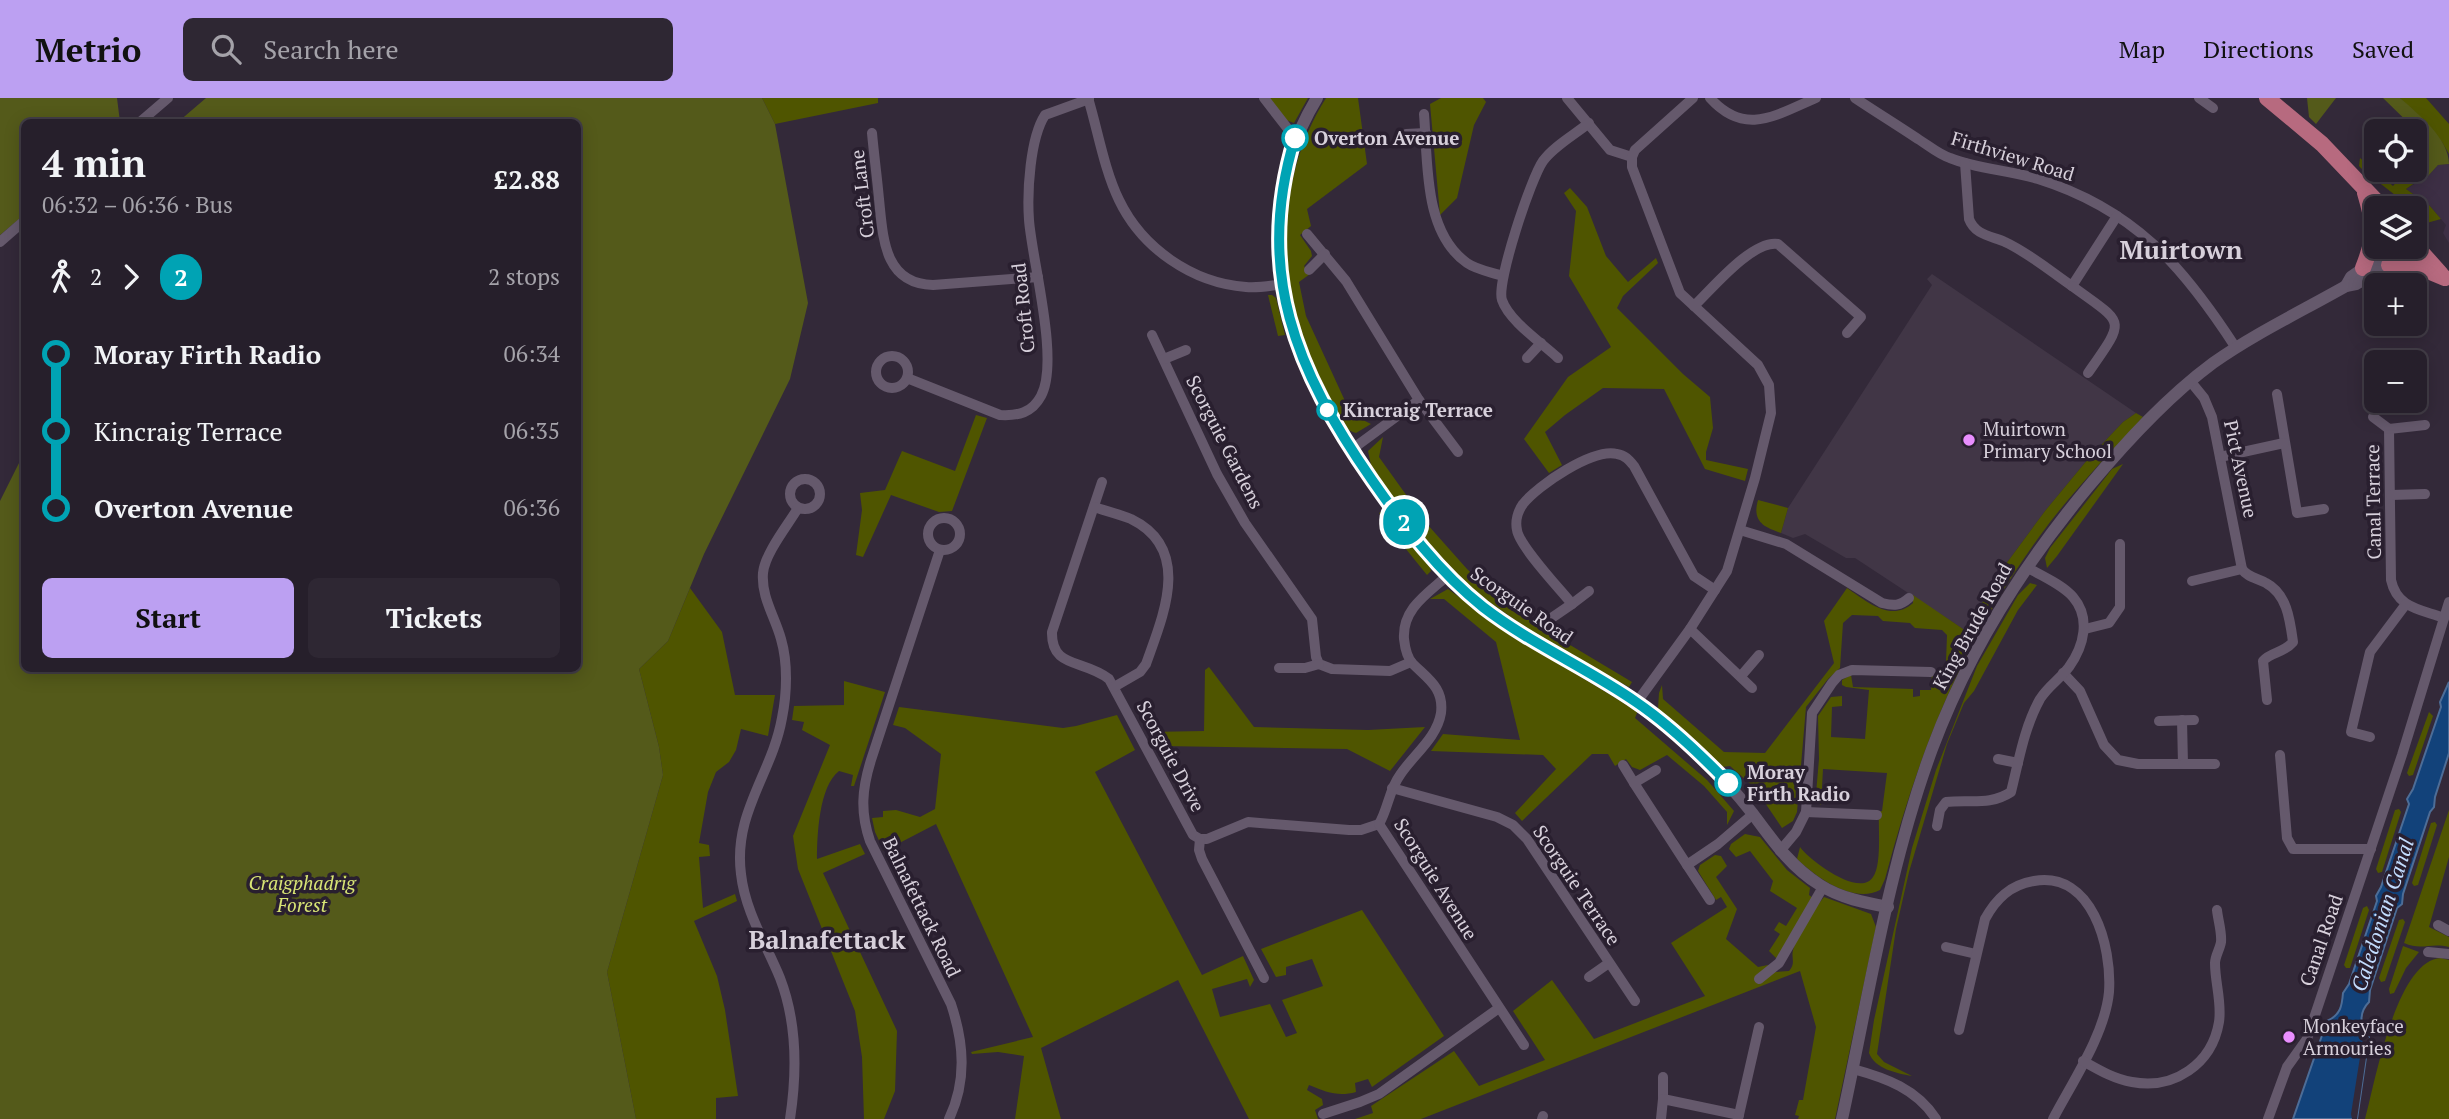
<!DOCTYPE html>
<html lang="en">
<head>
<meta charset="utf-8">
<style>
  :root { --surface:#261f2b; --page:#2e2733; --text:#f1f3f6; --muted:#a4a2a9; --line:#423d47; --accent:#bca0f2 }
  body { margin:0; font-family:"PT Serif",serif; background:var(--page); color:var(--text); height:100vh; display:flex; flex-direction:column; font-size:26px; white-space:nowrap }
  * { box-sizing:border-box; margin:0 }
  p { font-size:23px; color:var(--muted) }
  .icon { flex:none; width:38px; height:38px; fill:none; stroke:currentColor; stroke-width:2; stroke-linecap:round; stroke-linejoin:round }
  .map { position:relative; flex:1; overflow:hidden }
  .panel { position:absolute; left:21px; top:21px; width:560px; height:553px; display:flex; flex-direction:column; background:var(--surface); border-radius:10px; box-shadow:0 4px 18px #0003,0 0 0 2px var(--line) }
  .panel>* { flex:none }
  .badge { padding:0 14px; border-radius:23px; font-size:24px; line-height:46px }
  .controls { position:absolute; left:2364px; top:21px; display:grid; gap:14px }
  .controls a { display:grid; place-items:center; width:63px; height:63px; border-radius:10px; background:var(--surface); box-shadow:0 4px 18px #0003,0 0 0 2px var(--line); font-size:35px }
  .map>.badge { position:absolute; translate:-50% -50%; box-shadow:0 0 0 4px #fff }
  .legs { display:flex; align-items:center; gap:10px; height:77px; padding:0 21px; font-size:23px }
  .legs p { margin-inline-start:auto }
  .summary { display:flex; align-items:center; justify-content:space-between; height:119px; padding:0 21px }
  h1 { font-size:38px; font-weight:800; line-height:52px }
  .primary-button { display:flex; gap:14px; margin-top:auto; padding:14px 21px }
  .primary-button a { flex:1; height:80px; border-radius:10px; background:var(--accent); color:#111; font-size:28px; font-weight:800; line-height:80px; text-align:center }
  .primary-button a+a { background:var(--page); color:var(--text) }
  ul { padding:0 21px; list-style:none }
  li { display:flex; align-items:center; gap:24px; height:77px; font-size:26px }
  li i { display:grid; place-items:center; width:10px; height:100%; margin:0 9px; background:currentColor }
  li i::after { content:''; width:18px; height:18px; margin:-9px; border:5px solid; border-radius:50%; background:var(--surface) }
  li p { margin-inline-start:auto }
  li:first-child i { background:linear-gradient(#0000 50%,currentColor 0) }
  li:last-child i { background:linear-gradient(currentColor 50%,#0000 0) }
  header { display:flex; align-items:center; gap:42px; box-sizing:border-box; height:98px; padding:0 35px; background:var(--accent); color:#111 }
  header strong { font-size:33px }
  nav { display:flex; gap:38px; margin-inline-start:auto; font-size:24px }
  .search { width:490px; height:63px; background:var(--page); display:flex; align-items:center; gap:18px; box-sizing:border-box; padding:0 24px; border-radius:10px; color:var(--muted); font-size:26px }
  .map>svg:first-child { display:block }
  .built { fill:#3d2f45 }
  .education { fill:#413646 }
  .green { fill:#4f5500 }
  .forest { fill:#545a1a }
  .water { fill:#12427a; stroke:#4d6d97; stroke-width:2 }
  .pier { fill:#332939 }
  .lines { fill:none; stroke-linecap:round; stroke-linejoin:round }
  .minor { stroke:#65596c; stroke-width:10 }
  .tertiary { stroke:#65596c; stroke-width:12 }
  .primary { stroke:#b76a7f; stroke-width:16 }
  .line-1-casing { stroke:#fff; stroke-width:16 }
  .line-1 { stroke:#00a3b4; stroke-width:10 }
  .stop-1-dot { fill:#fff; stroke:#00a3b4; stroke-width:3.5 }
  .poi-dot { fill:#e98efe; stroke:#291f2f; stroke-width:2.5 }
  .labels { text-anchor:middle; stroke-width:7; stroke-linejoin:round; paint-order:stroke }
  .stop-label { font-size:19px; font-weight:bold; fill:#d7d0db; stroke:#291f2f; text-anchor:start }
  .street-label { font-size:19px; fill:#d7d0db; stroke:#291f2f }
  .poi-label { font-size:19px; fill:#d7d0db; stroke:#291f2f; text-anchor:start }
  .park-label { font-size:19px; font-style:italic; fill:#d8e575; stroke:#291f2f }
  .water-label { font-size:21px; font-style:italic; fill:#c2dcfe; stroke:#291f2f }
  .district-label { font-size:26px; font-weight:bold; fill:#d7d0db; stroke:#291f2f }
</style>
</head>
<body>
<header>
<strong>Metrio</strong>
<div class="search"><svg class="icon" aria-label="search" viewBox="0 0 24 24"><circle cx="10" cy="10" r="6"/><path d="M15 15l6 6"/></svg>Search here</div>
<nav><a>Map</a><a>Directions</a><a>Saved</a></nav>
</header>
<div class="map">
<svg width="2449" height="1021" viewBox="0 0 2449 1021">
  <rect width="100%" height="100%" fill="#332939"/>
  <path class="built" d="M2449 66V145L2443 135 2446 127 2441 121 2429 107 2406 91 2428 78 2438 67Z"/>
  <path class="education" d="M1932 176 2136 315 2123 324 2088 361 2045 413 2000 474 1966 533 1855 460H1846L1805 436 1793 440 1781 435 1788 410 1932 187 1927 181Z"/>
  <g class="green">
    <path d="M762 0H878V5L775 26Z"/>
    <path d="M1269 0H1308L1294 25 1286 22Z"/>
    <path d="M1326 0H1358L1367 66 1307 111 1311 128 1300 137 1311 153 1312 158 1304 168 1310 176 1299 184 1306 218 1351 316 1371 326 1356 335C1339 331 1332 308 1325 294 1278 201 1269 91 1326 0Z"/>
    <path d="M1441 0H1483L1486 4 1474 27 1457 100 1440 117 1430 6Z"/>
    <path d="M2400 0H2426L2449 26V56L2442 44Z"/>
    <path d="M2360 60 2393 88 2407 72H2414L2422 80 2406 91 2429 107 2441 121 2423 126 2415 119V110H2406L2399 100 2364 73 2359 68Z"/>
    <path d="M1570 90 1587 109 1606 158 1628 184 1656 160 1658 165 1623 198 1617 210 1683 276 1710 299 1713 330 1706 354V362L1748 371 1745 383 1705 371 1664 291 1603 290 1565 317 1545 334 1562 367 1549 375 1524 341 1568 279 1611 249 1569 178 1576 113 1564 95Z"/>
    <path d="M1268 197H1272L1276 200 1285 237 1278 238Z"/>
    <path d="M2136 315 2143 319C2107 358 2070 396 2039 439 1962 545 1918 655 1885 781L1880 792C1853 806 1816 779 1797 761L1800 749C1810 763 1860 800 1873 779 1882 766 1878 730 1879 714L1882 713 1887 675 1823 671 1821 707 1817 702 1816 696 1819 661 1818 618 1831 599 1842 598V608L1832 609 1831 639 1865 641 1869 592 1846 589 1842 587V582L1851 577 1853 589 1913 591V599L1920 598V592H1931L1932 574H1939L1946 564 1947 537 1942 532 1915 530 1910 525 1883 523 1878 518 1852 517 1843 525 1840 570 1828 581 1806 609 1797 714 1793 723 1782 730 1755 690 1730 668 1722 669 1658 611 1659 595 1662 587 1663 601 1724 654 1765 655 1834 565 1824 523 1847 490C1866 503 1891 525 1913 505V497L1966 533 2000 474 2045 413 2088 361 2123 324Z"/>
    <path d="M976 317 987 320 952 413 939 414 891 397 863 459 856 457 862 412 860 395 885 392 902 353 955 373Z"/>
    <path d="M1383 339 1379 359 1427 426 1467 471 1494 496 1535 526 1632 584 1629 589 1546 544 1471 491 1449 470 1397 405 1371 367 1368 353Z"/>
    <path d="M2123 366 2057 458 2047 470 2045 460 2050 450 2112 371Z"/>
    <path d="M1758 402 1788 410 1781 435C1763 429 1752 423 1758 402Z"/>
    <path d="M1385 412 1429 466 1431 473 1427 477 1397 440 1379 415Z"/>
    <path d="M2030 485 2037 487 2018 512 1974 593 1964 605 1947 646 1909 774 1896 831 1877 956 1884 964 1912 978C1896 975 1875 971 1869 955L1874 922 1912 750 1936 672 1977 568 2018 497Z"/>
    <path d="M690 490 722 534 735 597H775L768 638 741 631 736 652 729 664 716 674 708 694 699 745 709 747 710 758 699 759 703 810 735 796 737 803 694 823 717 878 725 912 738 998 716 1000V1021H636L607 874 663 677 659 649 639 571 668 543Z"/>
    <path d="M1448 491 1513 538 1636 612 1637 615 1635 620 1707 682 1734 713 1727 727V714L1704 688 1667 657 1640 672 1632 669 1626 661 1615 668 1608 656H1592L1522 723 1515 715 1556 671 1543 657 1431 653 1443 636 1520 642 1496 544 1444 501H1430Z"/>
    <path d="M1209 569 1254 629 1368 632 1425 629 1390 673 1347 651 1161 648 1152 644 1148 634 1204 633 1205 572Z"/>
    <path d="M844 583 885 594 854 688H851L853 677 839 673C819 688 817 738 817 761L860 746 865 756 823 775 897 933 895 993 884 1021H864L862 959 855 913 798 771 793 738 830 647 802 632 804 624 792 622 794 608 844 607Z"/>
    <path d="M899 609 1063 630 1076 628 1117 617 1135 652 1095 674 1202 877 1243 858 1254 882 1250 889 1247 881 1212 891 1220 919 1270 906 1286 939 1297 935 1282 902 1323 888 1312 861 1286 869V877L1276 879 1261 851 1362 812 1444 938 1372 989 1368 981 1355 985 1356 994C1338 999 1326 994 1309 987L1307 992 1322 1001 1323 1007 1315 1012 1318 1021H1249L1178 882 1041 950 1061 1021H1015L1024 958 998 954 972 956 971 954 1033 939 936 726 884 753 875 734 872 720 883 719V713L896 712 920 719 935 711 941 656 905 630 893 627Z"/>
    <path d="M2429 614 2433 618 2413 677 2409 678 2407 675Z"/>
    <path d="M2399 711 2401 714 2382 774 2378 775 2376 771 2395 712Z"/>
    <path d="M2449 712V759L2429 829 2449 839V849C2431 844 2422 853 2404 845Z"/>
    <path d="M2435 724 2437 727 2418 787 2414 788 2412 785 2431 725Z"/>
    <path d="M1745 736 1760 739 1787 772 1810 790 1809 797 1813 800 1777 861 1769 853 1780 836 1774 832 1779 824 1786 828 1797 810 1770 793 1773 783 1750 753 1736 759 1729 751 1731 746Z"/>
    <path d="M1715 757 1721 758 1727 768 1716 779 1737 811 1726 841 1758 869 1768 867 1776 874 1789 873C1796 865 1791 861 1793 852 1798 834 1813 813 1824 799L1871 816 1876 829 1835 1021H1798L1799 1018 1795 1017 1799 1002H1803L1816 929 1800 873 1421 1021H1355L1373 1015 1371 1008 1454 953 1479 988 1545 962 1513 913 1552 882 1594 941 1705 898 1671 845 1727 809 1721 799 1716 802 1698 773 1700 767Z"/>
    <path d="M2367 808 2369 812 2350 870H2346L2344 867 2363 810Z"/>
    <path d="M2403 821 2405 824 2385 883 2381 884 2379 880 2399 822Z"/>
    <path d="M2403 848 2419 854 2406 870 2394 895 2390 896 2389 891Z"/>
    <path d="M2441 860 2449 862V1021H2365C2375 985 2396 862 2441 860Z"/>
  </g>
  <g class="forest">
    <path d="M0 0H117L120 24H24V117L0 137Z"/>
    <path d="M206 0H762L775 26 808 205 790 281 704 456 668 543 639 571 659 649 663 677 607 874 636 1021H0V403L24 355V570H578V24H178Z"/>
    <path d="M2307 0H2336L2316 26 2309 19Z"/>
    <path d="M2383 0H2400C2418 16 2449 40 2449 66L2438 67 2428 78 2422 80 2413 73 2417 64 2427 49 2424 40Z"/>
  </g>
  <path class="water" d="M2449 584V655L2435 699 2434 709 2430 714 2403 796 2402 806 2397 810 2370 892 2369 904C2359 914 2359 928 2369 939L2357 1021H2293L2327 923C2341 917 2342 907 2343 895L2349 886 2377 803 2376 798 2381 789 2409 706 2407 701 2413 691 2441 609 2440 604Z"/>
  <path class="pier" d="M2364 934 2369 939 2357 1021H2352L2351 1016Z"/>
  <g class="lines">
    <g class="minor">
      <path d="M1088 0C1098 33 1104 71 1119 102 1142 150 1192 185 1246 189 1258 190 1271 188 1283 186"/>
      <path d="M1264 0 1295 40"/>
      <path d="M1567 0 1610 52 1632 59"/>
      <path d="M1710 0C1745 39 1776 17 1816 0"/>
      <path d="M1855 0C1876 14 1897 27 1918 41 1928 47 1938 56 1950 60 1977 71 2009 72 2038 81 2134 111 2183 168 2236 250"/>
      <path d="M2199 0 2213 10"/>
      <path d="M1424 16C1428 63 1423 134 1467 165 1477 172 1491 174 1503 178"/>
      <path d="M140 24 168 0"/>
      <path d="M872 35C874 57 877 79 879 101 883 140 884 186 933 187L1038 179"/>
      <path d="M1406 36 1426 35"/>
      <path d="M1965 65 1969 121C1975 137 1991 138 2005 144 2029 155 2050 173 2072 188L2117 118"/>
      <path d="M1307 136 1346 183 1419 302 1351 352"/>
      <path d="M0 144 24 123"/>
      <path d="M1309 172 1325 156"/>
      <path d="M2072 188C2125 227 2127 219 2088 275"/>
      <path d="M1694 208C1712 191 1752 142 1778 146L1861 219 1847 235"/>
      <path d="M1152 237 1217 376 1245 425 1312 521 1316 559 1319 566 1332 571 1390 573 1411 564"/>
      <circle cx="892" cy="274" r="16"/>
      <path d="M1527 260 1541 245"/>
      <path d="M1558 260C1542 245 1509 223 1502 202 1496 185 1531 80 1543 63 1554 48 1574 37 1589 25"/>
      <path d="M1164 261 1186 252"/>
      <path d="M907 280 1000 317C1018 318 1032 315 1041 298 1060 263 1032 163 1029 122 1027 94 1030 40 1045 17L1089 1"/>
      <path d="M2191 284 2204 300 2212 319 2242 471C2247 479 2257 480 2266 485 2287 496 2290 522 2293 544 2284 555 2271 554 2263 563L2267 602"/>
      <path d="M2277 296 2297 415 2324 411"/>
      <path d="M1419 302 1458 354"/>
      <path d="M2373 319 2389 331"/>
      <path d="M2425 327 2389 331 2391 482C2397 510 2420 511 2444 520"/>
      <path d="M2220 359 2284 345"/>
      <circle cx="805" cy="396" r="15"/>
      <path d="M1102 384 1052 534C1051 571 1084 561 1109 581L1193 737 1200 741H1207L1248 724 1349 732H1361L1379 726"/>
      <path d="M2391 397 2425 396"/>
      <path d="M1094 409C1106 413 1119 416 1131 421 1193 451 1163 518 1146 566L1140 574 1114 589"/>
      <circle cx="944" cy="436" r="16"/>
      <path d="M1740 432 1786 446 1882 505C1894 508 1900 508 1909 500"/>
      <path d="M940 452 871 662C862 691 860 714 870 743L951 906C964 945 967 983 949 1021"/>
      <path d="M2192 483 2242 471"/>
      <path d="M1572 506 1589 493"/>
      <path d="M1553 519 1572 506C1560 491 1519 448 1517 432 1515 423 1518 413 1523 406 1538 387 1593 350 1617 356 1625 357 1629 362 1634 368L1694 478 1715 492"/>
      <path d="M1690 531 1752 590"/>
      <path d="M2085 531 2109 525 2120 509V446"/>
      <path d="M1279 570H1305L1319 566"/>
      <path d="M2063 575 2080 593 2104 647 2118 662 2138 666H2183L2182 622"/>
      <path d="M1741 578 1759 557"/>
      <path d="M1637 604 1690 531 1727 473 1755 380 1771 315 1769 287 1758 267 1680 195 1632 69V59L1635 52 1693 0"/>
      <path d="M2159 623 2194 622"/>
      <path d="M2370 639 2351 634 2370 554 2406 506"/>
      <path d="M2280 657 2287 740 2293 751H2371"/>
      <path d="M1998 661 2018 665"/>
      <path d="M2183 666H2215"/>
      <path d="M1623 667 1634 685"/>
      <path d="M1656 672 1634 685 1687 767 1718 746 1753 716"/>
      <path d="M1392 690 1497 719 1513 727 1527 741 1635 903"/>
      <path d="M1806 714 1877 717"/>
      <path d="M1379 726C1388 711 1389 692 1400 677 1413 657 1437 640 1441 615 1444 590 1428 581 1413 566 1407 560 1405 550 1404 541 1402 511 1427 496 1447 478"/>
      <path d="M1379 726 1524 947"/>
      <path d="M1937 728 1940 712 1946 704C1969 701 1990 708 2011 694 2019 662 2024 630 2040 601 2048 588 2060 581 2069 569 2084 548 2091 520 2073 499 2062 486 2041 478 2027 469"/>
      <path d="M1200 741 1199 752 1202 761 1264 880"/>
      <path d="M1780 753 1796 734 1806 714 1812 615 1832 585 1839 577 1852 572 1931 574"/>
      <path d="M1687 767 1710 802"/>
      <path d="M2438 827 2449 833"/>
      <path d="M1946 849 1976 856"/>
      <path d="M2428 854 2449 856"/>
      <path d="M1589 879 1609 865"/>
      <path d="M1759 881 1779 865 1823 789"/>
      <path d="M1959 932 1985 821C1996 801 2010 787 2034 783 2092 773 2112 848 2109 894 2105 936 2073 983 2053 1021"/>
      <path d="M2083 963C2099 972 2114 981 2132 984 2174 992 2212 966 2219 924 2222 904 2215 885 2215 865 2215 858 2220 851 2221 844 2222 834 2218 822 2217 812"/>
      <path d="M1853 971C1886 980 1917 991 1936 1021"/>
      <path d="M1663 1001V979"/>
      <path d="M1323 1016 1360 1004 1379 996 1499 910"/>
      <path d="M790 1021C797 975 797 924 780 880 766 846 745 813 741 776 733 715 772 676 782 620 787 595 788 565 781 541 775 519 761 499 763 475 765 455 788 427 798 410"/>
      <path d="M1542 1021 1543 1018"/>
      <path d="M1661 1021 1663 1001 1739 1017"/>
      <path d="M1738 1021 1759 929"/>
      <path d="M2268 1021 2287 969 2307 941 2402 657 2449 504"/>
    </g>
    <g class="tertiary">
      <path d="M1317 0C1269 78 1268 175 1301 259 1320 305 1347 346 1376 387 1407 432 1441 476 1485 510 1546 557 1618 587 1677 637 1706 660 1730 687 1753 716 1773 743 1791 769 1820 787 1840 800 1866 805 1888 809"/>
      <path d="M2346 188 2351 179 2394 149"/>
      <path d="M1842 1021C1869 898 1888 770 1932 651 1968 554 2023 467 2089 388 2126 344 2167 299 2213 265 2254 236 2302 213 2346 188L2356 186 2417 149"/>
    </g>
    <g class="primary">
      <path d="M2267 0 2322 46 2383 110"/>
      <path d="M2415 147 2441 176"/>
      <path d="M2389 167 2409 165 2445 180"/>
      <path d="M2363 170C2376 137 2375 129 2365 95"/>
    </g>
  </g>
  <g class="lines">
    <defs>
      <path id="line-1" d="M1295 40C1254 173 1296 273 1372 382 1404 428 1439 474 1483 509 1531 546 1587 570 1636 604 1670 627 1700 656 1728 685"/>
    </defs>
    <use href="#line-1" class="line-1-casing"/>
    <use href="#line-1" class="line-1"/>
  </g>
  <g class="stop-1-dot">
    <circle cx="1295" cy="40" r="12"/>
    <circle cx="1327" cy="312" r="9"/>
    <circle cx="1728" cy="685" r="12"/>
  </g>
  <g class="poi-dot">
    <circle cx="1969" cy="342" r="7"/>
    <circle cx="2289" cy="939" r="7"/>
  </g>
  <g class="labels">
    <g class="stop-label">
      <text x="1314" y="47">Overton Avenue</text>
      <text x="1343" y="319">Kincraig Terrace</text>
      <text x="1747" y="681">Moray<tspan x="1747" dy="22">Firth Radio</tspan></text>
    </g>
    <g class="street-label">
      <text transform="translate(2013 58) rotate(17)" y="7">Firthview Road</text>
      <text transform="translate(862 96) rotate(-97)" y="7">Croft Lane</text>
      <text transform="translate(1023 210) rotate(-96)" y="7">Croft Road</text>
      <text transform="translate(1225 344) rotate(63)" y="7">Scorguie Gardens</text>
      <text transform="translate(2241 371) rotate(78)" y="7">Pict Avenue</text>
      <text transform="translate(2373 404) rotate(-91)" y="7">Canal Terrace</text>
      <text transform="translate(1522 507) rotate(35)" y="7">Scorguie Road</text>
      <text transform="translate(1972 528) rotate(-61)" y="7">King Brude Road</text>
      <text transform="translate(1171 658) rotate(62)" y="7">Scorguie Drive</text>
      <text transform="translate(1436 781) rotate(58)" y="7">Scorguie Avenue</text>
      <text transform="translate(1577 787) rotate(56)" y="7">Scorguie Terrace</text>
      <text transform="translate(922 809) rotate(64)" y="7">Balnafettack Road</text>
      <text transform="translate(2321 842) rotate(-71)" y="7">Canal Road</text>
    </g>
    <g class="poi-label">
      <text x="1983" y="338">Muirtown<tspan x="1983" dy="22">Primary School</tspan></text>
      <text x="2303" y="935">Monkeyface<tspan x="2303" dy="22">Armouries</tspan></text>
    </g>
    <g class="park-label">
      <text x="302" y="792">Craigphadrig<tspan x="302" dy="22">Forest</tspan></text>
    </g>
    <g class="water-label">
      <text transform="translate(2383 817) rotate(-72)" y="7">Caledonian Canal</text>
    </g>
    <g class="district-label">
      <text x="2181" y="161">Muirtown</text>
      <text x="827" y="851">Balnafettack</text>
    </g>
  </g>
</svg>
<div class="controls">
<a><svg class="icon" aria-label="locate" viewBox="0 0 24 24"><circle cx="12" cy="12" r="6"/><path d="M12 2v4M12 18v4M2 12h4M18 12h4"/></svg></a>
<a><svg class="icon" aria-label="layers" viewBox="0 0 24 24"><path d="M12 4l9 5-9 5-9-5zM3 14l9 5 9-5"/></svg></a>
<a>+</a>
<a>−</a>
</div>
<b class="badge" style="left:1404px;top:424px;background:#00a3b4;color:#fff">2</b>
<section class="panel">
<div class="summary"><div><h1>4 min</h1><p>06:32 – 06:36 · Bus</p></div><b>£2.88</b></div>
<div class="legs"><svg class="icon" aria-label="walk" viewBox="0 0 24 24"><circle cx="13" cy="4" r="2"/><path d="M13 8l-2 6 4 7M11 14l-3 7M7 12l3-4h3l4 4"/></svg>2<svg class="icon" aria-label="forward" viewBox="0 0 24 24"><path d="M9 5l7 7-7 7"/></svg><b class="badge" style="background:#00a3b4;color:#fff">2</b><p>2 stops</p></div>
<ul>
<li><i style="color:#00a3b4"></i><b>Moray Firth Radio</b><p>06:34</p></li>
<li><i style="color:#00a3b4"></i><span>Kincraig Terrace</span><p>06:35</p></li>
<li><i style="color:#00a3b4"></i><b>Overton Avenue</b><p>06:36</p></li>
</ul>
<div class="primary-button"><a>Start</a><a>Tickets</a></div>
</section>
</div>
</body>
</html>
